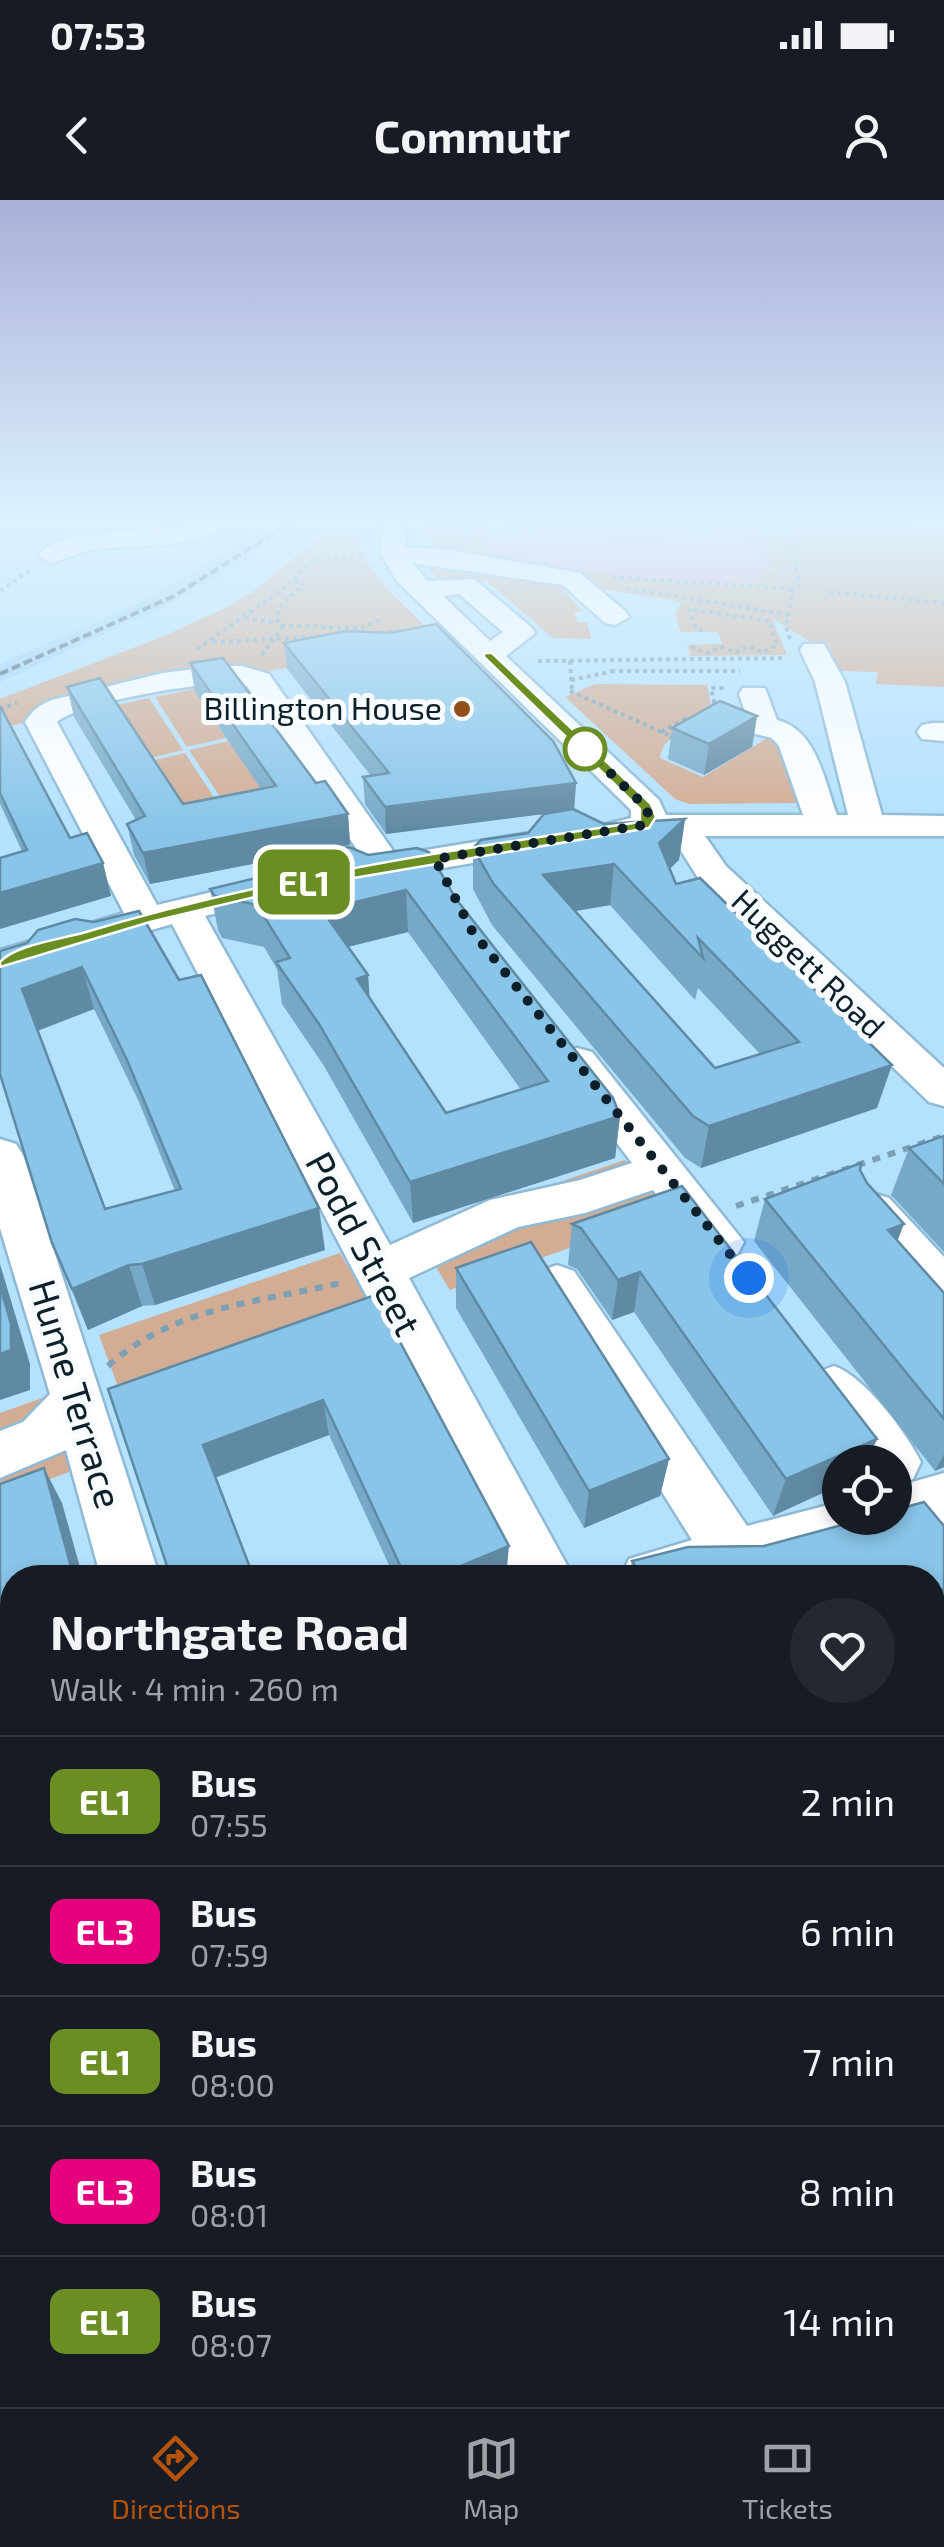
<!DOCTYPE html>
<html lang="en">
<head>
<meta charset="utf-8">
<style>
  :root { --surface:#171b24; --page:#242831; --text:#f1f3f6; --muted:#9ea1a6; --line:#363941; --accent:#b45309 }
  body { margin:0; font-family:"Exo 2",sans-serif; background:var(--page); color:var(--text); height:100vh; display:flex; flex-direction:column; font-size:38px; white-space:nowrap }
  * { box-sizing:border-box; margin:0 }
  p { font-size:32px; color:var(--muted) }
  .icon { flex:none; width:55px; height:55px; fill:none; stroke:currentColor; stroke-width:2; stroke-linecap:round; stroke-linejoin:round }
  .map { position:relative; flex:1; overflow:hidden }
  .sheet { position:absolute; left:0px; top:1365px; width:945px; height:842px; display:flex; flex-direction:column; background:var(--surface); border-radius:40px 40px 0 0; box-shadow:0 5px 15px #0003 }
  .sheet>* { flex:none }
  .badge { padding:0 20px; border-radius:15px; font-size:35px; line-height:65px }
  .buttons { position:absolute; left:822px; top:1245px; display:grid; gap:20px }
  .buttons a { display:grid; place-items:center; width:90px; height:90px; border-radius:50%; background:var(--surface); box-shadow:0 5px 15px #0003; font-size:50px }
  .you { position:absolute; width:50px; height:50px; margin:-25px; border:8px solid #fff; border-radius:50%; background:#1a73e8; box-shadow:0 0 0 15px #1a73e833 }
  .map>.badge { position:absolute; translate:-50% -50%; box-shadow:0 0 0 5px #fff }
  .round { display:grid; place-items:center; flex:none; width:105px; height:105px; border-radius:52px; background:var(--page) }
  .overview { display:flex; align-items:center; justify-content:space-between; height:170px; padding:0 50px }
  h1 { font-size:48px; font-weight:700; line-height:75px }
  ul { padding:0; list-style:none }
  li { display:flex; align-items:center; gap:30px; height:130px; padding:0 50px; border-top:2px solid var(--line) }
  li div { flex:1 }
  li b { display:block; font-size:38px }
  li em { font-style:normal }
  li .badge { min-width:110px; font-weight:700; text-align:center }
  .status { display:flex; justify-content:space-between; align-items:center; height:70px; padding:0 50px; background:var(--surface); direction:ltr }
  .status svg { height:28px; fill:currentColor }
  header { display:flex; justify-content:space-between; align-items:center; height:130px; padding:0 50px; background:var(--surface); font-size:45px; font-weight:700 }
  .dock { display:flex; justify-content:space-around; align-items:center; height:140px; border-top:2px solid var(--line); background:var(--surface); font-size:28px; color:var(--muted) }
  .dock a { display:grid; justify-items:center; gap:5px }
  .dock .selected { color:var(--accent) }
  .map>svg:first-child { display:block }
  .built { fill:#a0d4f4 }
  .green { fill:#d2ac93 }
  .water { fill:#eaaac1 }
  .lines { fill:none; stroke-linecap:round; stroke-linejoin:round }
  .minor-casing { stroke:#8ebad5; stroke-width:5 }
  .path-far4 { stroke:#7ca0b6; stroke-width:4; stroke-dasharray:4 4; stroke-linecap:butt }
  .path-far3 { stroke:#7ca0b6; stroke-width:5; stroke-dasharray:5 5; stroke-linecap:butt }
  .path-far2 { stroke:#7ca0b6; stroke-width:6; stroke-dasharray:8 8; stroke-linecap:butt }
  .path-far1 { stroke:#7ca0b6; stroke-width:8; stroke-dasharray:9 9; stroke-linecap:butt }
  .path { stroke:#7ca0b6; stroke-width:10; stroke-dasharray:11 11; stroke-linecap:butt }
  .minor { fill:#fff; fill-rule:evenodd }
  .rail { stroke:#4b6778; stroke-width:4; stroke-dasharray:9 4; stroke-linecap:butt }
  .wall { fill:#76a9c8; fill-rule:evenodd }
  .shaded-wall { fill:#608aa3 }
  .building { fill:#89c5e9; stroke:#608aa3; stroke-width:2.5; fill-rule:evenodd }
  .line { fill:#6b8e23; stroke:#fff; stroke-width:2.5 }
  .walk { stroke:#0d1f29; stroke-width:10; stroke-dasharray:0 18 }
  .poi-dot { fill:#91501b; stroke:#f8fcff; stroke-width:4 }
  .stop-dot { fill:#fff; stroke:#6b8e23; stroke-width:5 }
  .labels { text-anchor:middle; stroke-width:10; stroke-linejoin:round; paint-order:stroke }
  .far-poi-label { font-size:32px; fill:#0d1f29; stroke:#f8fcff; text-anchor:end }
  .far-street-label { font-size:32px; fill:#0d1f29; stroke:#f8fcff }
  .street-label { font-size:38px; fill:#0d1f29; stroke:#f8fcff }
</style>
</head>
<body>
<div class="status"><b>07:53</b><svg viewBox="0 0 49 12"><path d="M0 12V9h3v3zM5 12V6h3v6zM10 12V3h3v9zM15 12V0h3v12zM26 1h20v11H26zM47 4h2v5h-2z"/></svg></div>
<header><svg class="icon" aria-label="back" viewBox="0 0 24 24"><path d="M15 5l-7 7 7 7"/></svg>Commutr<svg class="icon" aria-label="person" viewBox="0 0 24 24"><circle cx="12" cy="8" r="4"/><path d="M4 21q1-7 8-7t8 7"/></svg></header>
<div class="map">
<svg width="944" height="2207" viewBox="0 0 944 2207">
  <rect width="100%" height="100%" fill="#b4e1fe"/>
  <path class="built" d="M267 322H300L249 359 178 400 0 482V464L140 403 231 349Z"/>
  <g class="green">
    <path d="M424 322H875L944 329V487L876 484 878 472 840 471 828 444 812 443 772 418 787 455 691 456 687 445 722 444 718 432H681L675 413 682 402 556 382 583 411 574 412 578 423 587 422 591 439 553 438 487 381 441 382 422 361 429 359 432 340 418 341Z"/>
    <path d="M325 332 357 335C364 373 399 399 425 426L334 460 262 472 248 468 7 527 0 539V499L164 436 225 408 254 391Z"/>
    <path d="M224 483 196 493 226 538 187 547 155 497Z"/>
    <path d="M595 484 707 485 715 526C695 530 662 532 660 558L703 577 769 537 788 550 801 603 689 604 675 599 565 497Z"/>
    <path d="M149 498 183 550 141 560 107 507Z"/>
    <path d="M229 541 264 592 174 613 142 563 185 553 217 602 223 601 189 550Z"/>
    <path d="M625 960 669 1013 450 1090 414 1031Z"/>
    <path d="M340 1053 376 1114 124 1203 99 1135Z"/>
    <path d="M45 1197 72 1271 0 1297V1213Z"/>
    <path d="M944 1466V1568L933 1571V1469Z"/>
    <path d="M12 1810V1958L0 1964V1816Z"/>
  </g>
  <path class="water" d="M491 326 651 340 694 329H715L743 334 763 344 773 368C768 372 761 380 754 382 725 394 529 366 492 356L485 332Z"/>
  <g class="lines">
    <defs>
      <g id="minor">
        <path d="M196 322H230C203 352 127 343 90 350 76 353 64 359 51 363L38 355C67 322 155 336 196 322Z"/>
        <path d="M381 322H405L406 347 449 350 580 373 625 411 629 417 615 425 605 423 563 385 412 363 428 381 474 379 531 427 535 433 506 456 659 600 666 615H803L779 546 772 538 752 533 739 494 743 488H765L777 520C817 530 824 580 837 615H848L815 482 800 450 804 444H824L845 482 882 615 944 616V636H705L726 666 944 868V906L929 902 700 681 671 635C648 635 624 645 603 639L598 632 603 625 631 618V610L397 381 381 354ZM459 394 503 432 490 441 443 396Z"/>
        <path d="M219 466H242L269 474 396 655 541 631 553 634 558 641 553 648 541 651 368 681 355 678 350 670 355 662 364 660 247 486C217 477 80 502 57 522L157 705 280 676 293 679 298 687 293 695 205 716 390 1045 490 1000 580 980 632 963 556 862 562 852 577 848 592 852 744 1042 737 1055 720 1060 703 1055 653 990 585 1013 518 1027 409 1078 574 1378H514L172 724 0 774V750L124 713 25 522C33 510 39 505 52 500L163 473Z"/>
        <path d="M933 523H944V541L922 539 917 532 922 525Z"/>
        <path d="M0 939 16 944 23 955 160 1378H101L66 1250 0 1278V1231L23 1222 50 1194 0 1028Z"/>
        <path d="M872 993 889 998 944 1057V1108L926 1102 855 1022 849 1010 855 998Z"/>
        <path d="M557 1065 574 1071 747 1326 840 1302V1318H895V1287L944 1273V1323L750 1378H621L629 1359 692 1340 532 1084 540 1071Z"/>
        <path d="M834 1166C865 1177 906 1232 921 1262L913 1279 895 1285V1262H861L808 1188 815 1173Z"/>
        <path d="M944 1576V1642L932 1646V1580Z"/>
        <path d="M944 1718V1790L932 1793V1722Z"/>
        <path d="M12 1956V2036L0 2042V1961Z"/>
        <path d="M932 1974 944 1979V2075L932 2070Z"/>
        <path d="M12 2171V2195H97L92 2207H0V2181Z"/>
      </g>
    </defs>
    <use href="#minor" class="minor-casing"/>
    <g class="path-far4">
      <path d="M532 322 638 327 687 323 791 335"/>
      <path d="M470 337 469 331 477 322"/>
      <path d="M612 377 793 389"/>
      <path d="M294 381 304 384 279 408 278 423 284 426 360 428 381 420"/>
      <path d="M627 388 788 415"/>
      <path d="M0 391 30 370"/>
      <path d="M829 392 944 403"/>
      <path d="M245 418 278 423"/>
      <path d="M372 433 405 431"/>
      <path d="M790 439 786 427 793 389 799 385 791 335 800 322"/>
      <path d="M213 442 320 437"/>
      <path d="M691 447 707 453 721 447 736 452 748 446 763 453 777 445 769 421 689 409 696 428 706 432"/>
      <path d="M197 449 290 384 310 361 367 355"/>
      <path d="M262 455 283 426"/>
      <path d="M538 461 786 458"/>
      <path d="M570 461 572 491"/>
      <path d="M611 471H740"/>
      <path d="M571 480 614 471"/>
      <path d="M570 491 675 538"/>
      <path d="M0 509 17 503"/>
      <path d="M716 511 711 488H725"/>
      <path d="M661 532 685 519H694"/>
    </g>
    <path class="path-far3" d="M670 536 677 539"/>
    <g class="path-far2">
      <path d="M736 1006 944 936"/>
      <path d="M108 1166C173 1107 259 1102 341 1083"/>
    </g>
    <path class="path-far1" d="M932 1453 944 1450"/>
    <path class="path" d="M0 1801 12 1795"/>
    <use href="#minor" class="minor"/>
    <path class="rail" d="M0 474 174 396 292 322"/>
  </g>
  <g class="wall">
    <path d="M284 443 576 583 574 610 604 624 685 619 679 660 669 669 676 684 877 908 701 968 685 958 492 725 473 689V648L528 633 544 614 386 634 365 604 363 577 371 576 287 469ZM610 705 695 800 698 788 760 854 715 868 575 711Z"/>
    <path d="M190 463 348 614 350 645 150 684 134 655 127 624 136 620 74 517 67 487 183 604 261 589 195 492Z"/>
    <path d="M0 506 70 638 103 663 111 696 22 651 0 604Z"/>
    <path d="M757 516 752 547 704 575 668 559 672 528Z"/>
    <path d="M289 670 456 699 620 916 615 958 413 1023 324 866 282 804 277 769 264 747 222 738 218 730 210 689ZM408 732 521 890 446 913 369 798 368 775 348 747Z"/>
    <path d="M75 719 325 1050 155 1105 142 1106 88 1130 52 1043 27 743ZM94 809 139 902 175 991 105 1009 38 831Z"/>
    <path d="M944 936V1052L891 995 909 948Z"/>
    <path d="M860 970 898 1041 944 1093V1267L935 1271 754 1041 765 999Z"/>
    <path d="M682 986 877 1239 866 1262H840L773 1316 634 1112 612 1120 577 1069 568 1065 572 1024Z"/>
    <path d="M456 1068 669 1259 660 1296 584 1328 456 1108Z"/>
    <path d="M375 1095 507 1377 395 1378 329 1235 215 1278 108 1189Z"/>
    <path d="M924 1302 944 1326V1417L932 1420V1378H629L632 1361 688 1347 764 1346 868 1318H895V1310Z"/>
  </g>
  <g class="shaded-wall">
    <path d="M757 516 752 547 704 575 709 544Z"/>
    <path d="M576 583 574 610 386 634 385 607Z"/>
    <path d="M348 614 350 645 150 684 143 653Z"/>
    <path d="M685 619 679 660 653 685 659 643Z"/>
    <path d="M103 663 111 696 0 729V693Z"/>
    <path d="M614 664 610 705 541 717 543 675Z"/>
    <path d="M406 690 408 732 326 752 322 710Z"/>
    <path d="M82 767 94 809 36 831 22 789Z"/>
    <path d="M368 775 371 817 357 779Z"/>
    <path d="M892 865 877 908 701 968 709 926Z"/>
    <path d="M620 916 615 958 413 1023 410 982Z"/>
    <path d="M319 1008 325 1050 155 1105 142 1064Z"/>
    <path d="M904 1024 888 1065V1030Z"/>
    <path d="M0 1064 30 1164V1190L0 1200Z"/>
    <path d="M129 1065 142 1106 88 1130 72 1089Z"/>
    <path d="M640 1072 634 1112 612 1120 618 1080Z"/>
    <path d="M323 1200 329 1235 213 1278 203 1245Z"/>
    <path d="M877 1239 866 1262H840V1285L773 1316 786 1279Z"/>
    <path d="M944 1254V1267L935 1271Z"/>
    <path d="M669 1259 660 1296 584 1328 589 1291Z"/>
    <path d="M44 1268 62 1303 83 1378H74Z"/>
    <path d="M509 1346 506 1378H432Z"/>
    <path d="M944 1389V1417L932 1420V1392Z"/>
    <path d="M12 1733V1763L0 1768V1738Z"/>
  </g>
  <g class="building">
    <path d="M436 424 553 541 576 583 385 607 363 577 389 573 284 443 346 431 390 433Z"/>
    <path d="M223 458 316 583 325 581 348 614 143 653 127 624 145 616 67 487 100 478 183 604 276 586 190 463Z"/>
    <path d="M720 501 757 516 709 544 672 528Z"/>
    <path d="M0 506 70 638 87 633 103 663 0 693V658L27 650 0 593Z"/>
    <path d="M573 609 604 624 685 619 659 643 676 684 700 678 892 865 709 926 693 916 493 683 473 648 481 640 528 633 544 614ZM614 664 703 758 698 738 799 842 715 868 543 675Z"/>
    <path d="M349 647 368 655 417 648 429 652 456 699 587 865 613 898 620 916 410 982 319 824 276 762 290 758 257 705 215 696 210 689 289 670 299 657ZM406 690 548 881 446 913 357 779 368 775 322 710Z"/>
    <path d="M139 711 179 780 201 775 319 1008 142 1064 129 1065 72 1089 52 1043 0 874V751L27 743 38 730 75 719 94 722ZM82 767 127 860 181 989 105 1009 22 789Z"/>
    <path d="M944 936V984L909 948Z"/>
    <path d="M861 963 860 970 867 983 904 1024 888 1030 944 1093V1219L765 999Z"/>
    <path d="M682 986 877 1239 786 1279 640 1072 618 1080 581 1028 572 1024Z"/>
    <path d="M531 1042 669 1259 589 1291 456 1068Z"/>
    <path d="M0 1086 11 1124V1150L0 1154Z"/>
    <path d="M375 1095 509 1346 432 1378H406L323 1200 203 1245 254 1378H171L108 1189Z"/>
    <path d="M44 1268 74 1378H12V1493L0 1438V1284Z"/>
    <path d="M924 1302 944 1326V1389L932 1392V1378H643L632 1361 688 1347 764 1346 868 1318H895V1310Z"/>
    <path d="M12 1613V1733L0 1738V1617Z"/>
  </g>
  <linearGradient id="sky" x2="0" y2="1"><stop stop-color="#a9b0d8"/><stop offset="0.51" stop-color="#ddf2ff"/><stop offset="1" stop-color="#ddf2ff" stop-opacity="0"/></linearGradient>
  <rect width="944" height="631" fill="url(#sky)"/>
  <path class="line" d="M484 453H492L651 604 656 617 649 628 289 689 150 722 0 767V762C15 745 58 740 86 732 267 678 454 649 640 622V609L484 457Z"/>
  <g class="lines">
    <path class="walk" d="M585 549 646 607 649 617 644 625 435 659 472 731 749 1078"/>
  </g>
  <circle class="poi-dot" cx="462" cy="509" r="10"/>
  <circle class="stop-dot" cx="585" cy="549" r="20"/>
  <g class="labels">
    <g class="far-poi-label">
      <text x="442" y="520">Billington House</text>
    </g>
    <g class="far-street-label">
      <text transform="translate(808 764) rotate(44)" y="11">Huggett Road</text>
    </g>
    <g class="street-label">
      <text transform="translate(363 1044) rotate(62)" y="13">Podd Street</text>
      <text transform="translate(75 1194) rotate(73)" y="13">Hume Terrace</text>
    </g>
  </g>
</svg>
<div class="buttons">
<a><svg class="icon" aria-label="locate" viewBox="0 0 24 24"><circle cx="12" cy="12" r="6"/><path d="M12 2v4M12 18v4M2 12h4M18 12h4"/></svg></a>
</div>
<div class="you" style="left:749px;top:1078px"></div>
<b class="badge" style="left:304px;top:682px;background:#6b8e23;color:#fff">EL1</b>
<section class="sheet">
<div class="overview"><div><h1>Northgate Road</h1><p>Walk · 4 min · 260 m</p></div><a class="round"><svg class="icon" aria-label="heart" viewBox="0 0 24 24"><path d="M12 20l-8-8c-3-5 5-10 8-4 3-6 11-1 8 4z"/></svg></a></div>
<ul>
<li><span class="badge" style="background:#6b8e23;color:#fff">EL1</span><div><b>Bus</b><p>07:55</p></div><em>2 min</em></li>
<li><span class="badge" style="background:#e6007e;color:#fff">EL3</span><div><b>Bus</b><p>07:59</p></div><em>6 min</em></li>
<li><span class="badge" style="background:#6b8e23;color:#fff">EL1</span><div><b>Bus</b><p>08:00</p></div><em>7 min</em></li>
<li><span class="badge" style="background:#e6007e;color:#fff">EL3</span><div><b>Bus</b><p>08:01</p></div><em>8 min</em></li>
<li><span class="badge" style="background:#6b8e23;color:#fff">EL1</span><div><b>Bus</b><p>08:07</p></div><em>14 min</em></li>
</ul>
</section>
</div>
<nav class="dock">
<a class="selected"><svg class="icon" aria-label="directions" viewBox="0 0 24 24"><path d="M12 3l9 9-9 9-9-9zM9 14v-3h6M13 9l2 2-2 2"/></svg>Directions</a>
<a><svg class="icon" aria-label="map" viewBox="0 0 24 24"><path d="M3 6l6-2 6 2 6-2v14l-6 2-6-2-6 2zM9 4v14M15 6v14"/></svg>Map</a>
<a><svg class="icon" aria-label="tickets" viewBox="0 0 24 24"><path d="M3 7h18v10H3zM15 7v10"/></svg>Tickets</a>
</nav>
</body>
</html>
